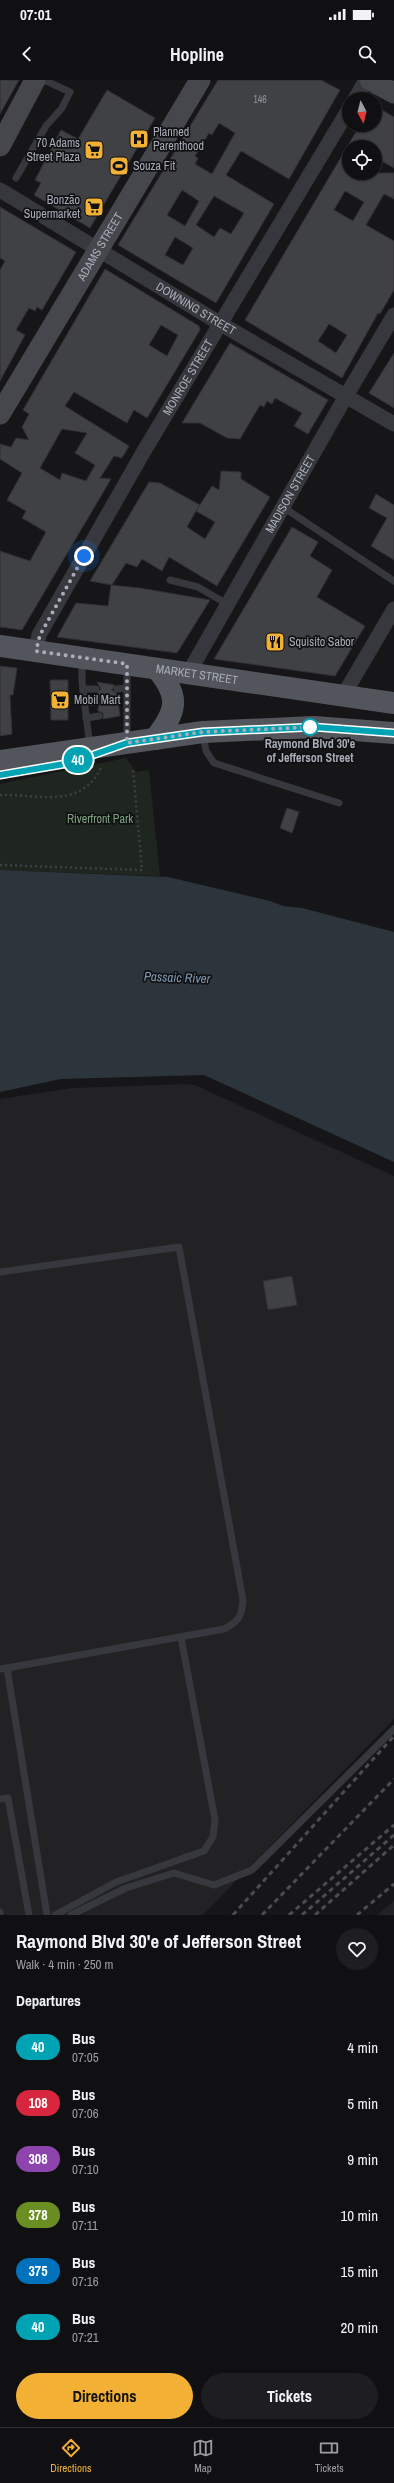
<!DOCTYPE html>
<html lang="en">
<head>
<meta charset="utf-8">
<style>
  :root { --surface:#101012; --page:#1e1e20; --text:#f1f3f6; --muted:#9c9d9f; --line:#303032; --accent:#f2b134 }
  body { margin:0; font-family:"Archivo Narrow",sans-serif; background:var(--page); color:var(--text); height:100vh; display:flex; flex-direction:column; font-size:15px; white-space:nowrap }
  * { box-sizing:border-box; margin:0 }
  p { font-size:13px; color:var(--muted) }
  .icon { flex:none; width:22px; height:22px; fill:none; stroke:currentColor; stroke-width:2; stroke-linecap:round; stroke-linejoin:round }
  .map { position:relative; height:1835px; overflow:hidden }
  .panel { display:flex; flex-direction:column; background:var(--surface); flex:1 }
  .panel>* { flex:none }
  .badge { padding:0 8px; border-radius:13px; font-size:14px; line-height:26px }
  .needle { width:26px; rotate:173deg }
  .controls { position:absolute; left:342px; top:12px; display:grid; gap:8px }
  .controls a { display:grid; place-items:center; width:40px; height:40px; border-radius:50%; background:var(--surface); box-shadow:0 1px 3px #0004,0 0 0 1px var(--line); font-size:20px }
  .you { position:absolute; width:20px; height:20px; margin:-10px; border:3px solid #fff; border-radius:50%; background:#1a73e8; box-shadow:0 0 0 6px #1a73e833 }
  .map>.badge { position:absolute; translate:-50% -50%; box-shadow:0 0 0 2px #fff }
  h2 { padding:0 16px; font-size:15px; line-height:36px }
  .round { display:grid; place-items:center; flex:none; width:42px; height:42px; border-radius:21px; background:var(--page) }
  .head { display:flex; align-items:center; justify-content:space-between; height:68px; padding:0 16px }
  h1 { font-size:19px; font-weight:700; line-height:30px }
  .action { display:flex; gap:8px; margin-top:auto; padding:8px 16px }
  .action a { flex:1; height:46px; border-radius:24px; background:var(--accent); color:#111; font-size:16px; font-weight:700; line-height:46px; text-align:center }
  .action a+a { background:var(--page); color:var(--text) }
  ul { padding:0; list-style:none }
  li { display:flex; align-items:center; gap:12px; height:56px; padding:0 16px }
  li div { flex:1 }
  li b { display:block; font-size:15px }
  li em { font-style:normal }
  li .badge { min-width:44px; font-weight:700; text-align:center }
  .status { display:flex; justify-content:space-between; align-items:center; height:28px; padding:0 20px; background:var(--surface); direction:ltr }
  .status svg { height:11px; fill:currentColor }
  header { display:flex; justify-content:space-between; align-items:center; height:52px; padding:0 16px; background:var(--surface); font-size:18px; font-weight:700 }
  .tab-bar { display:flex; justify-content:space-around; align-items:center; height:56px; border-top:1px solid var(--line); background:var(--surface); font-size:11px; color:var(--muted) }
  .tab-bar a { display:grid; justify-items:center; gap:2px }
  .tab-bar .active { color:var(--accent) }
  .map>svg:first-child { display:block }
  .built { fill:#222225 }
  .green { fill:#1e261f }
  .water { fill:#2c353c }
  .building { fill:#404145; stroke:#303034; fill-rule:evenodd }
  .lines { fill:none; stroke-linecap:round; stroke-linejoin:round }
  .path { stroke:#3d3f44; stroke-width:2.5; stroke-dasharray:2 3; stroke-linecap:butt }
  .lane { stroke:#37383d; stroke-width:7 }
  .street { stroke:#37383d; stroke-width:15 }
  .secondary { stroke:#45474d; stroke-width:21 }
  .primary { stroke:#53555c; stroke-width:22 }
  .rail { stroke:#4a4c52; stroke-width:3; stroke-dasharray:5 4; stroke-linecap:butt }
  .line-casing { stroke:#fff; stroke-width:9 }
  .line { stroke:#00a3b4; stroke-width:6 }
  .walk { stroke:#a8adb8; stroke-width:4; stroke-dasharray:0 7.2 }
  .stop-dot { fill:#fff; stroke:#00a3b4; stroke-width:2 }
  .labels { text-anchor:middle; stroke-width:3.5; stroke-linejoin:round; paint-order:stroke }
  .number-label { font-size:10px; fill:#8e929b }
  .poi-label { font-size:12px; fill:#a8adb8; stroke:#111113; text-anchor:start }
  .street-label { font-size:12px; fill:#a8adb8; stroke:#111113 }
  .stop-label { font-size:12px; font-weight:bold; fill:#a8adb8; stroke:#111113 }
  .park-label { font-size:12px; fill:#7fa381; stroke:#111113 }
  .water-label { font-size:13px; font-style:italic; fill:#7f9bb3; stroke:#111113 }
</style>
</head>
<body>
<div class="status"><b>07:01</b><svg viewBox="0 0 49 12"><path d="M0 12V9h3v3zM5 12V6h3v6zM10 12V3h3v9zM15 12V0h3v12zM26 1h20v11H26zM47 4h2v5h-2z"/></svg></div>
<header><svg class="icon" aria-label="back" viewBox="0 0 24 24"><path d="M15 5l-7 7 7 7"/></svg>Hopline<svg class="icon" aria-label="search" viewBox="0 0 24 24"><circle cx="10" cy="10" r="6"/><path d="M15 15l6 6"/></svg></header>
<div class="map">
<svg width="394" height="1835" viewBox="0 0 394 1835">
  <rect width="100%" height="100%" fill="#161618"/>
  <g class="built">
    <path d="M184 1004 195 1005 394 1096V1639L203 1835H0V1019L72 1008Z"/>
    <path d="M394 1821V1835H377Z"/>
  </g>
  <path class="green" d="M126 678 136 692 149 690 160 796 0 790V704Z"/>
  <path class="water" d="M0 790 168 797 270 821 283 826 302 828 394 852V1082L204 995 61 999 0 1012Z"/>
  <g class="building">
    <path d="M0 0H19L0 34Z"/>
    <path d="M218 0H321L340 10 289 99 241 71 226 95 274 124 216 223 118 165ZM219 43 235 53 212 94 195 84 198 78 195 76 209 53 212 55ZM182 110 199 121 185 146 167 135ZM214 116 244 133 231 154 220 148 214 157 196 145ZM175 157 193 168 183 185 165 175Z"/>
    <path d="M107 10 155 38 90 148 34 115 41 103 35 100 61 50 78 59Z"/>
    <path d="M375 26 394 37V88L375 77V67H349V93H394V119L384 114 366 145 394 161V210L380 234 378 233 342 298 245 240 360 45H375ZM345 111 364 122 353 141 334 130ZM329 244 347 255 336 273 318 261Z"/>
    <path d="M0 127 76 172 42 230 37 227 35 231 29 228 16 250 25 255 0 301V190L5 181 0 178Z"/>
    <path d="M105 189 199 246 200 250 147 338 134 330 127 343 74 312 65 326 129 366 122 378 114 376 100 398 111 399 22 550 0 547V471L30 481 46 452 22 438 26 431 7 420 22 393 0 379V364L11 367 16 358 29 360 22 347 29 334 23 330ZM161 245 178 255 167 276 149 265ZM62 349 87 353 75 373 95 385 86 401 62 393 60 400 40 388Z"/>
    <path d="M230 263 328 320 308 354 294 346 302 333 275 318 272 324 267 321 264 327 260 325 240 359 227 358 200 343H182Z"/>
    <path d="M394 273V328L369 313Z"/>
    <path d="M221 391 241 392V399L270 417 217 506 169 477 162 491 142 479 137 487 126 483 112 505 90 501 149 402 160 403 200 425 196 431 212 406 219 410ZM196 431 215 442 205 459 187 447Z"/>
    <path d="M376 414 394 425V480L371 466 387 438 369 428Z"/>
    <path d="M292 447 318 462 310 476 332 490 317 517 365 546 335 596 214 579Z"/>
    <path d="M111 505 140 508 210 520 177 573 57 557 76 523 108 526Z"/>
    <path d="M0 586 17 588 13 615H10L12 654 0 656Z"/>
    <path d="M50 600H68V640H51Z"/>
    <path d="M97 602 115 605 112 610 117 614 120 636 103 639V633L98 631V627L102 622 97 617 96 614 101 609Z"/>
    <path d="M287 728 299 732 292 753 280 748Z"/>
    <path d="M292 1196 297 1225 268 1230 263 1201Z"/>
  </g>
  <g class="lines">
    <g class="path">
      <path d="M71 84 104 104"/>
      <path d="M0 715C38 714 80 730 101 688"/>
      <path d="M0 785 142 790 133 689"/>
    </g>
    <g class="lane">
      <path d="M16 98 46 46 62 28 70 12 44 0"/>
      <path d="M283 427 394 501"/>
      <path d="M170 500 198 507 227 524"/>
      <path d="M82 580V602L90 667"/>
      <path d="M83 609H96"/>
      <path d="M117 609 125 608"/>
      <path d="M84 623 97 622"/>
      <path d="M86 638 99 636"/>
      <path d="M203 654 206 671 214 683 339 723"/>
      <path d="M127 662V586"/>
      <path d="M0 1192 179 1167 243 1520C242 1536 238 1542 224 1549L7 1588"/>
      <path d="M0 1589 7 1588 47 1835"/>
      <path d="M0 1719 8 1718 29 1835"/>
      <path d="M0 1832V1835"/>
      <path d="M55 1835 116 1802 204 1771 213 1757 215 1740 181 1557"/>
      <path d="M71 1835 126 1808 174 1793 214 1805 252 1790 394 1649"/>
    </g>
    <g class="street">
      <path d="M355 19 366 0"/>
      <path id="s1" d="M0 110 221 244 394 344"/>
      <path id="s2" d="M36 571 39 555 144 371 349 29"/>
      <path id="s3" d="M188 594 346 316 394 235"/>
      <path d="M343 616 394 529"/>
    </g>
    <g class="secondary">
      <path d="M370 0 394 13"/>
      <path d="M0 66 35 0"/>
      <path id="s4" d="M0 334 200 0"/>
    </g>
    <g class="primary">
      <path id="s5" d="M0 566 394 623"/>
      <path d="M155 659C176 632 181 618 158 590"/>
      <path d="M0 681 203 652 314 647 394 653"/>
    </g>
    <g class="rail">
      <path d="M233 1835 394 1656"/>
      <path d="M262 1835 394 1699"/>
      <path d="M289 1835 394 1745"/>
      <path d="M302 1835 394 1755"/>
      <path d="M315 1835 394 1765"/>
      <path d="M357 1835 394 1804"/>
    </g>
  </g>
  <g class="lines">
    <defs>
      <path id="line" d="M0 695 70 683 127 663 203 652 314 647 394 653"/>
    </defs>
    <use href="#line" class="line-casing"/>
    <use href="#line" class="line"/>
    <path class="walk" d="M84 476 40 555 36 571 127 584V663L203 652 314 647H310"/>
  </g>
  <defs>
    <symbol id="hospital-square" viewBox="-11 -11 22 22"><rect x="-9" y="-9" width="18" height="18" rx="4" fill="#f2b134" stroke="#111113"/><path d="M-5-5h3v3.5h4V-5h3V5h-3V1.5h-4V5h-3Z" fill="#111"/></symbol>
    <symbol id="supermarket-square" viewBox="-11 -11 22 22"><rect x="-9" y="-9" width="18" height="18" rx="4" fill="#f2b134" stroke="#111113"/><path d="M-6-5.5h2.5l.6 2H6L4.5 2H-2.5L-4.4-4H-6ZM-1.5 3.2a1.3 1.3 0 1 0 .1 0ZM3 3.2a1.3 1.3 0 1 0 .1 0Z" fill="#111"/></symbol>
    <symbol id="stadium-square" viewBox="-11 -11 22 22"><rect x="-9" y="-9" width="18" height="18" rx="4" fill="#f2b134" stroke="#111113"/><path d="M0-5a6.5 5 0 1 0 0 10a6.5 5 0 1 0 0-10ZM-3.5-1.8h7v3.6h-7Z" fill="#111"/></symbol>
    <symbol id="restaurant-square" viewBox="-11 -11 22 22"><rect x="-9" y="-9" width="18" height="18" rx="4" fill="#f2b134" stroke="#111113"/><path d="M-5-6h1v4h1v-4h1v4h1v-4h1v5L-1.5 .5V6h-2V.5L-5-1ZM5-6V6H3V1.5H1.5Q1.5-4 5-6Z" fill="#111"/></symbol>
  </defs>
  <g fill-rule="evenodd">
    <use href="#hospital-square" x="128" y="48" width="22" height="22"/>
    <use href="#supermarket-square" x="83" y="59" width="22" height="22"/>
    <use href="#stadium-square" x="108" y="75" width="22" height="22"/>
    <use href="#supermarket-square" x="83" y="116" width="22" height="22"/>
    <use href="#restaurant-square" x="264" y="551" width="22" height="22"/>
    <use href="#supermarket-square" x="49" y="609" width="22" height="22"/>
  </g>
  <circle class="stop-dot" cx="310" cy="647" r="8"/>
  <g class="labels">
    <g class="number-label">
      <text x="260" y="23">146</text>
    </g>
    <g class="poi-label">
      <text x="153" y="56">Planned<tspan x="153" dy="14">Parenthood</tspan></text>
      <text x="80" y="67" text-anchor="end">70 Adams<tspan x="80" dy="14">Street Plaza</tspan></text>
      <text x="133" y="90">Souza Fit</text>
      <text x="80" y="124" text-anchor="end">Bonzão<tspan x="80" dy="14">Supermarket</tspan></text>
      <text x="289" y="566">Squisito Sabor</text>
      <text x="74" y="624">Mobil Mart</text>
    </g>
    <g class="street-label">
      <text dy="4" stroke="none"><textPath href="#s4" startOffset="195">ADAMS STREET</textPath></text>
      <text dy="4" stroke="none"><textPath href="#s1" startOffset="229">DOWNING STREET</textPath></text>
      <text dy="4" stroke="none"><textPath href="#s2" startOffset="314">MONROE STREET</textPath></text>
      <text dy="4" stroke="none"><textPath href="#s3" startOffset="207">MADISON STREET</textPath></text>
      <text dy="4" stroke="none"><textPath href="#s5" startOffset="199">MARKET STREET</textPath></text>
    </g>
    <g class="stop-label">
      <text x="310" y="668">Raymond Blvd 30'e<tspan x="310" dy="14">of Jefferson Street</tspan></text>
    </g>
    <g class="park-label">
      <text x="100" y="743">Riverfront Park</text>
    </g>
    <g class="water-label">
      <text transform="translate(177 897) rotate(2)" y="5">Passaic River</text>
    </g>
  </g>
</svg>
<div class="controls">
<a><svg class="needle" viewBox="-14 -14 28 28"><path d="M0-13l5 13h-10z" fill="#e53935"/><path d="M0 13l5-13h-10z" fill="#9c9d9f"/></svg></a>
<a><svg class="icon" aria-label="locate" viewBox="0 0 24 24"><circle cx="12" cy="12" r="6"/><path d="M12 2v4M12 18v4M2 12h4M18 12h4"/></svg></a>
</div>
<div class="you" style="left:84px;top:476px"></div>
<b class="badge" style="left:78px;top:680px;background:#00a3b4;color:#fff">40</b>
</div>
<section class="panel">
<div class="head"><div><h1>Raymond Blvd 30'e of Jefferson Street</h1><p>Walk · 4 min · 250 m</p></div><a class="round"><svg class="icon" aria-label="heart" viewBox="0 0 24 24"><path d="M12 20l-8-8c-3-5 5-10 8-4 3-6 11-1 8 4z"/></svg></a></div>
<h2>Departures</h2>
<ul>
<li><span class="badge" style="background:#00a3b4;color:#fff">40</span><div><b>Bus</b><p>07:05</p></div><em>4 min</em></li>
<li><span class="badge" style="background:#d7263d;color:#fff">108</span><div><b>Bus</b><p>07:06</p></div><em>5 min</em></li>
<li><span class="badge" style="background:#8e44ad;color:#fff">308</span><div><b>Bus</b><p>07:10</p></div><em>9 min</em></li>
<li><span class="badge" style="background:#6b8e23;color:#fff">378</span><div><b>Bus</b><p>07:11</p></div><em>10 min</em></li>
<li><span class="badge" style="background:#0072bc;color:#fff">375</span><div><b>Bus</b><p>07:16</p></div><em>15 min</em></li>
<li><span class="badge" style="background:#00a3b4;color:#fff">40</span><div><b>Bus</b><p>07:21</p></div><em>20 min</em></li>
</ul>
<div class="action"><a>Directions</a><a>Tickets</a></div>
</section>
<nav class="tab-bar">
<a class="active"><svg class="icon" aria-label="directions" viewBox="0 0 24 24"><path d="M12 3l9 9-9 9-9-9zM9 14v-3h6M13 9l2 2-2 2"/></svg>Directions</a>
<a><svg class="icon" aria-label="map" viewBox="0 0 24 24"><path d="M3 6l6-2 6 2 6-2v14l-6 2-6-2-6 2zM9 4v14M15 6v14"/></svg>Map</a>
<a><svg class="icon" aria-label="tickets" viewBox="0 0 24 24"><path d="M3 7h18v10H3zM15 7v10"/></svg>Tickets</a>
</nav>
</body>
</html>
